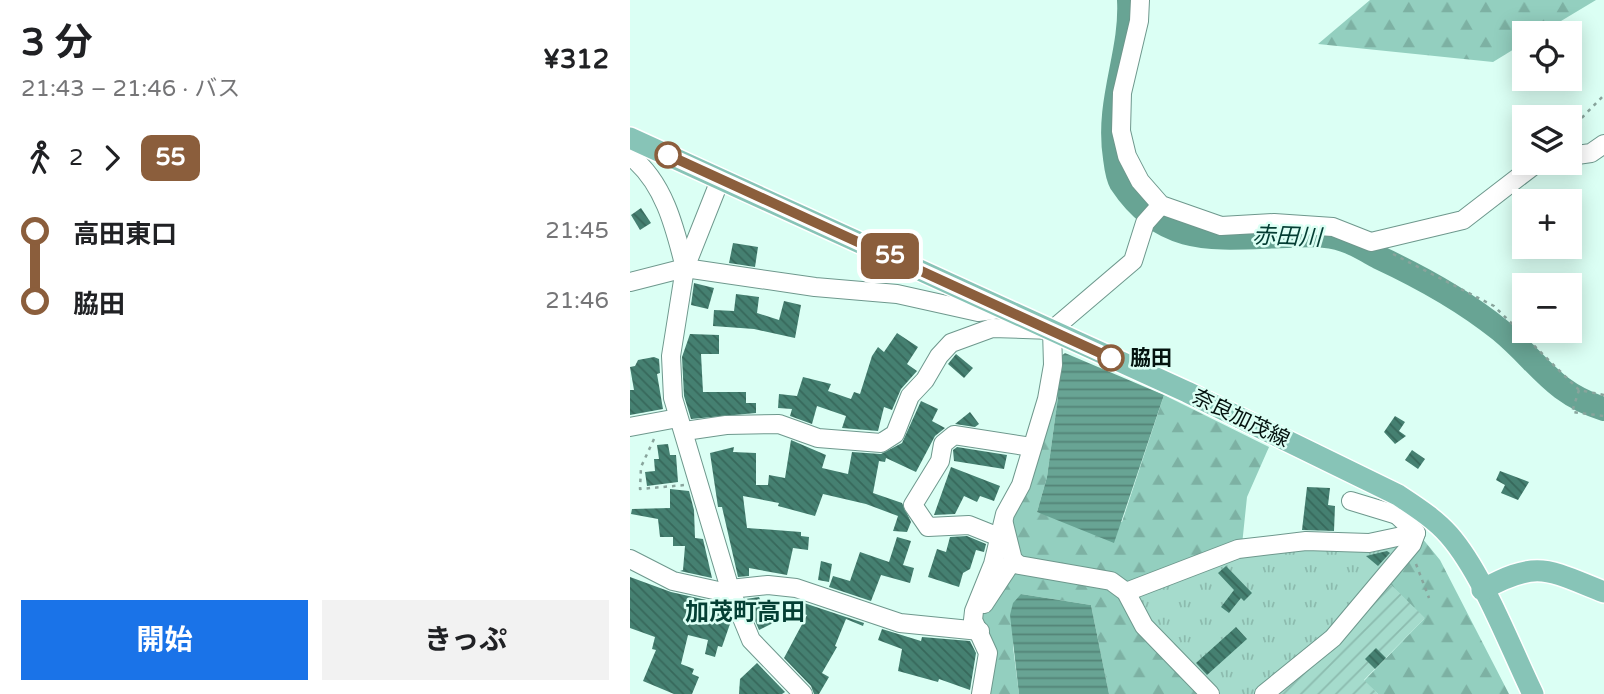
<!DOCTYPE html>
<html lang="ja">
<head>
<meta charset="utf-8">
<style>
  :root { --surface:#fff; --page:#f2f2f2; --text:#202124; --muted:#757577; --accent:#1a73e8 }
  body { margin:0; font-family:"Varela Round","Noto Sans JP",sans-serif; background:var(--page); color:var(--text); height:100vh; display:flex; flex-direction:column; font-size:26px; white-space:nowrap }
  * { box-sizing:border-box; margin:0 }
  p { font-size:23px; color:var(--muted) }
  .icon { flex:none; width:38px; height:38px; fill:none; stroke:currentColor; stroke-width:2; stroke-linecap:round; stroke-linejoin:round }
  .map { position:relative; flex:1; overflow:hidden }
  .sheet { display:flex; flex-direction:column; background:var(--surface); width:630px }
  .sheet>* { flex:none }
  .badge { padding:0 14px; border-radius:10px; font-size:24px; line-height:46px }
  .fabs { position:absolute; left:882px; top:21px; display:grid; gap:14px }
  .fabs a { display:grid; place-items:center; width:70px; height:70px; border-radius:0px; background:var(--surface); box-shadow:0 4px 18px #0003; font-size:35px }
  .map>.badge { position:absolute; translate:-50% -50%; box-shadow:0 0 0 4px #fff }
  .legs { display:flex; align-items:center; gap:10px; height:77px; padding:0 21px; font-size:23px }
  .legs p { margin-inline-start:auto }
  .overview { display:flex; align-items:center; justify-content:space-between; height:119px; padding:0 21px }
  h1 { font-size:38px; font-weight:700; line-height:52px }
  .cta { display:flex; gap:14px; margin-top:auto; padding:14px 21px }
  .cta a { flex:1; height:80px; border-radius:0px; background:var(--accent); color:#fff; font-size:28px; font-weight:700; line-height:80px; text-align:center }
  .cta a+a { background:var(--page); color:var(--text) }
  ul { padding:0 21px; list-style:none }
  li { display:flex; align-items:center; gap:24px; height:70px; font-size:26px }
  li i { display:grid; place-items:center; width:10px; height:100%; margin:0 9px; background:currentColor }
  li i::after { content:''; width:18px; height:18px; margin:-9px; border:5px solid; border-radius:50%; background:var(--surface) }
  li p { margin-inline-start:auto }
  li:first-child i { background:linear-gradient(#0000 50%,currentColor 0) }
  li:last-child i { background:linear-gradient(currentColor 50%,#0000 0) }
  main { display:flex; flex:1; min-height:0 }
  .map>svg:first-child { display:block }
  .grass { fill:url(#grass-tufts) }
  .forest { fill:url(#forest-firs) }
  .garden { fill:url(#garden-furrows) }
  .water { fill:url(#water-rules) }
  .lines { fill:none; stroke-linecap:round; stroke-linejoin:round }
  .river { stroke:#68a494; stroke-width:24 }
  .building { fill:url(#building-back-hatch) }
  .minor-casing { stroke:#6e988d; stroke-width:20 }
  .major-casing { stroke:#fff; stroke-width:24 }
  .path { stroke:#88a49c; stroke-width:2.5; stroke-dasharray:3.5 5; stroke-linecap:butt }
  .minor { stroke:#fff; stroke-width:18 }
  .major { stroke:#87c4b7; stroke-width:21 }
  .line-1-casing { stroke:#fff; stroke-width:16 }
  .line-1 { stroke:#8b5e3c; stroke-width:10 }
  .stop-1-dot { fill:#fff; stroke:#8b5e3c; stroke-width:3.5 }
  .labels { text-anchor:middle; stroke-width:5; stroke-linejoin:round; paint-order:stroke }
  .stop-label { font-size:21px; font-weight:bold; fill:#04130f; stroke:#dbfff4; text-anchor:start }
  .street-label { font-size:21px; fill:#04130f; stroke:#dbfff4 }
  .water-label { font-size:23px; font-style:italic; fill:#043c32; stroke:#dbfff4 }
  .quarter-label { font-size:24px; font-weight:bold; fill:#043f34; stroke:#dbfff4 }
</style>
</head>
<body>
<main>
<section class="sheet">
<div class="overview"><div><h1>3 分</h1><p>21:43 – 21:46 · バス</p></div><b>¥312</b></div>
<div class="legs"><svg class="icon" aria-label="walk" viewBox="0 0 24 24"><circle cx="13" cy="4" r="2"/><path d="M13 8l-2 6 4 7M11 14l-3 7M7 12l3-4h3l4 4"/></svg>2<svg class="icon" aria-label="forward" viewBox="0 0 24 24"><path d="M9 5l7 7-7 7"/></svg><b class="badge" style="background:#8b5e3c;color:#fff">55</b></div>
<ul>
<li><i style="color:#8b5e3c"></i><b>高田東口</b><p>21:45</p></li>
<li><i style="color:#8b5e3c"></i><b>脇田</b><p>21:46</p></li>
</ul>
<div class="cta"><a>開始</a><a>きっぷ</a></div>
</section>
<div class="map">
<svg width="974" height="694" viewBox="0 0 974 694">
  <defs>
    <pattern id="grass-tufts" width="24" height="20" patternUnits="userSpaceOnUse" patternTransform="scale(1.75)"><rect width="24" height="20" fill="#a5dbcc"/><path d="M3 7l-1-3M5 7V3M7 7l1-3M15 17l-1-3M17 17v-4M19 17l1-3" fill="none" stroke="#8cbbae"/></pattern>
    <pattern id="forest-firs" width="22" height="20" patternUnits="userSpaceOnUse" patternTransform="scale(1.75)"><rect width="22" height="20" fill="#93cfbf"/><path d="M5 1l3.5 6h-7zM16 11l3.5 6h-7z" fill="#7db1a3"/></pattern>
    <pattern id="garden-furrows" width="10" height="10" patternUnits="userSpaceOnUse" patternTransform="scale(1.75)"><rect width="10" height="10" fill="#a5dbcc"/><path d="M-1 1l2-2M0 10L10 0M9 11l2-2" fill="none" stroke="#8cbbae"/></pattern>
    <pattern id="water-rules" width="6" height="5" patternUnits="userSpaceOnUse" patternTransform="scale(1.75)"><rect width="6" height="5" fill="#68a494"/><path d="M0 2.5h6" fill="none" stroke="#538477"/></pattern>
    <pattern id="building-back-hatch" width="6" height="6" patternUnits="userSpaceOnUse" patternTransform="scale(1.75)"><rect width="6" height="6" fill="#458071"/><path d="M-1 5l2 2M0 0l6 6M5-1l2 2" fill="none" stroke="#37685b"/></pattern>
  </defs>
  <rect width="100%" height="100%" fill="#dbfff4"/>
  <path class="grass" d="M771 541 775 546 700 635 627 694H584L539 646 500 592 612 551Z"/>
  <g class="forest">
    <path d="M740 0H966L911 33H894V43L863 62 688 44Z"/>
    <path d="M422 394 428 397 417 477 407 512 492 522 534 395 639 447 617 497 612 545 497 588 390 563 379 515Z"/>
    <path d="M792 538 810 560 879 694H748L734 681 794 619 757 581Z"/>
    <path d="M383 565 480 585 574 694H479L461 605 391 594 383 647 389 694H355L350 620 355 606Z"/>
  </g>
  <path class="garden" d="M757 581 795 618 734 680 748 694H637Z"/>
  <g class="water">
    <path d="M435 353 534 395 484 543 407 512 417 477 428 397 422 394 430 357Z"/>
    <path d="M391 594 461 605 479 694H389L380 615 383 603Z"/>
  </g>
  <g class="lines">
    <path class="river" d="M499 0C502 54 476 101 485 158 486 166 487 176 491 183 534 248 587 238 656 236 675 235 696 234 714 240 726 244 737 251 748 257 791 277 833 300 870 330 909 362 922 393 974 409"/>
  </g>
  <g class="building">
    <path d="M11 208 21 223 10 230 1 215Z"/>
    <path d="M103 243 128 247 125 267 99 263Z"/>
    <path d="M64 283 84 288 78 309 61 305Z"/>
    <path d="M106 294 129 297 127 313 149 320 154 301 171 305 165 338 124 329 83 326 84 310 104 311Z"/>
    <path d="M267 333 288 347 277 364 287 371 271 389 262 410 254 407 248 431 212 428 216 416 187 406 182 424 160 416 162 409 148 408 149 394 167 396 173 377 201 384 198 391 221 399 224 392 230 394 242 356 248 347 254 352Z"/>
    <path d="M60 334 89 335V354H71L73 392H116V403H126V413L61 419 54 396 52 357Z"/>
    <path d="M326 354 343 368 334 378 318 364Z"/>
    <path d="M24 357 29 359 30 373 27 374 33 409 0 415V390H4L0 367 5 366 8 360Z"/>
    <path d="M291 401 308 409 302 421 315 428 305 436 286 472 256 458 255 462 249 461 243 493 272 503 281 522 277 532 263 531 268 516 236 504 193 494 185 516 148 506 149 503 113 496 117 528 171 532V536L179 537 178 550 163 548 157 575 119 568V576L108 577 92 507H88L80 453 104 447 103 452 126 453V485H138L139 475 155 478 161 440 196 455 192 468 218 474 222 452 251 454 272 443Z"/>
    <path d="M340 412 349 424 345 427 325 424Z"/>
    <path d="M765 416 775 422 769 431 776 436 765 444 754 432Z"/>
    <path d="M38 444 40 455H46L48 482 17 486 15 472 25 471 24 459H29L27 445Z"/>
    <path d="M327 447 377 455 374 469 324 461 323 450Z"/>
    <path d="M782 450 795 459 788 469 775 460Z"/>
    <path d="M321 467 370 486 364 501 350 496 347 502 334 496 325 514 304 515Z"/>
    <path d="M870 471 899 482 888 500 871 493 875 485 866 480Z"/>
    <path d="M677 487 700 488 698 505 705 506 704 531 672 530Z"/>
    <path d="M40 489 59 491 64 510 65 538 73 539 82 578 50 571 53 570 55 546H43V537H30L28 519 1 514 2 509 40 508Z"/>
    <path d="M337 536 356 544 354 552 346 550 340 569 333 573 329 587 298 577 307 549 316 552 320 537Z"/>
    <path d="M267 537 281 541 273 565 284 568 280 583 251 575 241 601 199 587 203 576 220 581 230 552 259 562Z"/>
    <path d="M757 551 760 553 748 566 736 556Z"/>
    <path d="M191 561 202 564 199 582 188 580Z"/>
    <path d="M596 566 622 593 614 601 611 598 599 613 591 607 604 590 588 573Z"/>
    <path d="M0 577 41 592 94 604 101 621 92 647 88 646 85 657 75 654 78 640 58 635 51 664 64 669 62 674 69 677 62 694H44L13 681 26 650 22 649 25 637 0 628Z"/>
    <path d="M129 597 137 614 140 612 145 622 129 630 116 599Z"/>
    <path d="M162 599 234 623 233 626 216 619 205 646 207 647 192 673 199 677 189 694H184L181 686 154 658 177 615 159 609Z"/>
    <path d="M606 627 617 639 577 675 566 663Z"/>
    <path d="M252 629 291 641 292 637 340 641 346 653 340 690 309 679 308 682 268 671 272 649 248 640Z"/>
    <path d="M746 648 756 658 745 669 735 659Z"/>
    <path d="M127 663 155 692 152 694H109L110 679Z"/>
  </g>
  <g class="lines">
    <defs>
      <g id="minor">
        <path d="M510 0 509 21 492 93 491 131 497 156 510 181 531 205 591 226 644 223 703 227 741 242 833 220 907 163"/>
        <path d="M0 156C34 182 45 228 55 268"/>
        <path d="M940 156 961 153 974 144"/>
        <path d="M90 180 55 268 41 356 43 398 100 589 121 640 173 694"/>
        <path d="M0 282 55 268 185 287 267 294 348 312 370 309"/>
        <path d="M0 427 48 418"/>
        <path d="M55 431 96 425 149 424 188 438 251 443 265 434 280 396 295 380 309 356 321 343 362 328 422 330 503 261 515 223 531 205"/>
        <path d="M721 501 767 515"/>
        <path d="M374 524 383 560 389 565 481 581 496 592 514 626 580 694"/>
        <path d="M369 537 339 525 298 527 283 505 310 461 313 444 324 435 401 447"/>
        <path d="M0 559 43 581 102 594"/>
        <path d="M100 589 138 585 166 588 270 623 350 631"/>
        <path d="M496 592 608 549 676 541 739 543 786 533"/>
        <path d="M354 604 383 560"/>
        <path d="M351 694 358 653 343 620 344 611 363 564 375 514 391 485 417 399 423 365 422 330"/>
        <path d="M634 694 703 638 782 544 786 533 767 515 768 495"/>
      </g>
      <g id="major">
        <path d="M0 138 557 392 768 495C786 507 805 519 819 535 853 574 880 647 903 694"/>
        <path d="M852 590C908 559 918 570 974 592"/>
      </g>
    </defs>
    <use href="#minor" class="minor-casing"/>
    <use href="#major" class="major-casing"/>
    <g class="path">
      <path d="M940 130 974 95"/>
      <path d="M763 254 864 306 949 390 974 395"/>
      <path d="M949 390 942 412 974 416"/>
      <path d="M24 439 11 467 10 489 55 485"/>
      <path d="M786 564 799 598"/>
    </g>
    <use href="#minor" class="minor"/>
    <use href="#major" class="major"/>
  </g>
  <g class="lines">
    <defs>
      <path id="line-1" d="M38 155 481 358"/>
    </defs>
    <use href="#line-1" class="line-1-casing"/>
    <use href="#line-1" class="line-1"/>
  </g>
  <g class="stop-1-dot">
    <circle cx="38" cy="155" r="12"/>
    <circle cx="481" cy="358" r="12"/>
  </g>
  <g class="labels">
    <g class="stop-label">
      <text x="500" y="365">脇田</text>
    </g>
    <g class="street-label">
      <text transform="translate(611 418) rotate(26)" y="7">奈良加茂線</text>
    </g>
    <g class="water-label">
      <text transform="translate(657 236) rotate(2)" y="8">赤田川</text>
    </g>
    <g class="quarter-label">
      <text x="115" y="620">加茂町高田</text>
    </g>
  </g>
</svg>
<div class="fabs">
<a><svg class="icon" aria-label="locate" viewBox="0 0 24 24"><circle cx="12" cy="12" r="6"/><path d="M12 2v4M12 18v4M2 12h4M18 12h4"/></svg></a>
<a><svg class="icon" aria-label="layers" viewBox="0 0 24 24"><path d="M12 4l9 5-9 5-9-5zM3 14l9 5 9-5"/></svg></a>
<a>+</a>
<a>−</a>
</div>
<b class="badge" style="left:260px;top:256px;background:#8b5e3c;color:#fff">55</b>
</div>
</main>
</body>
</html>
